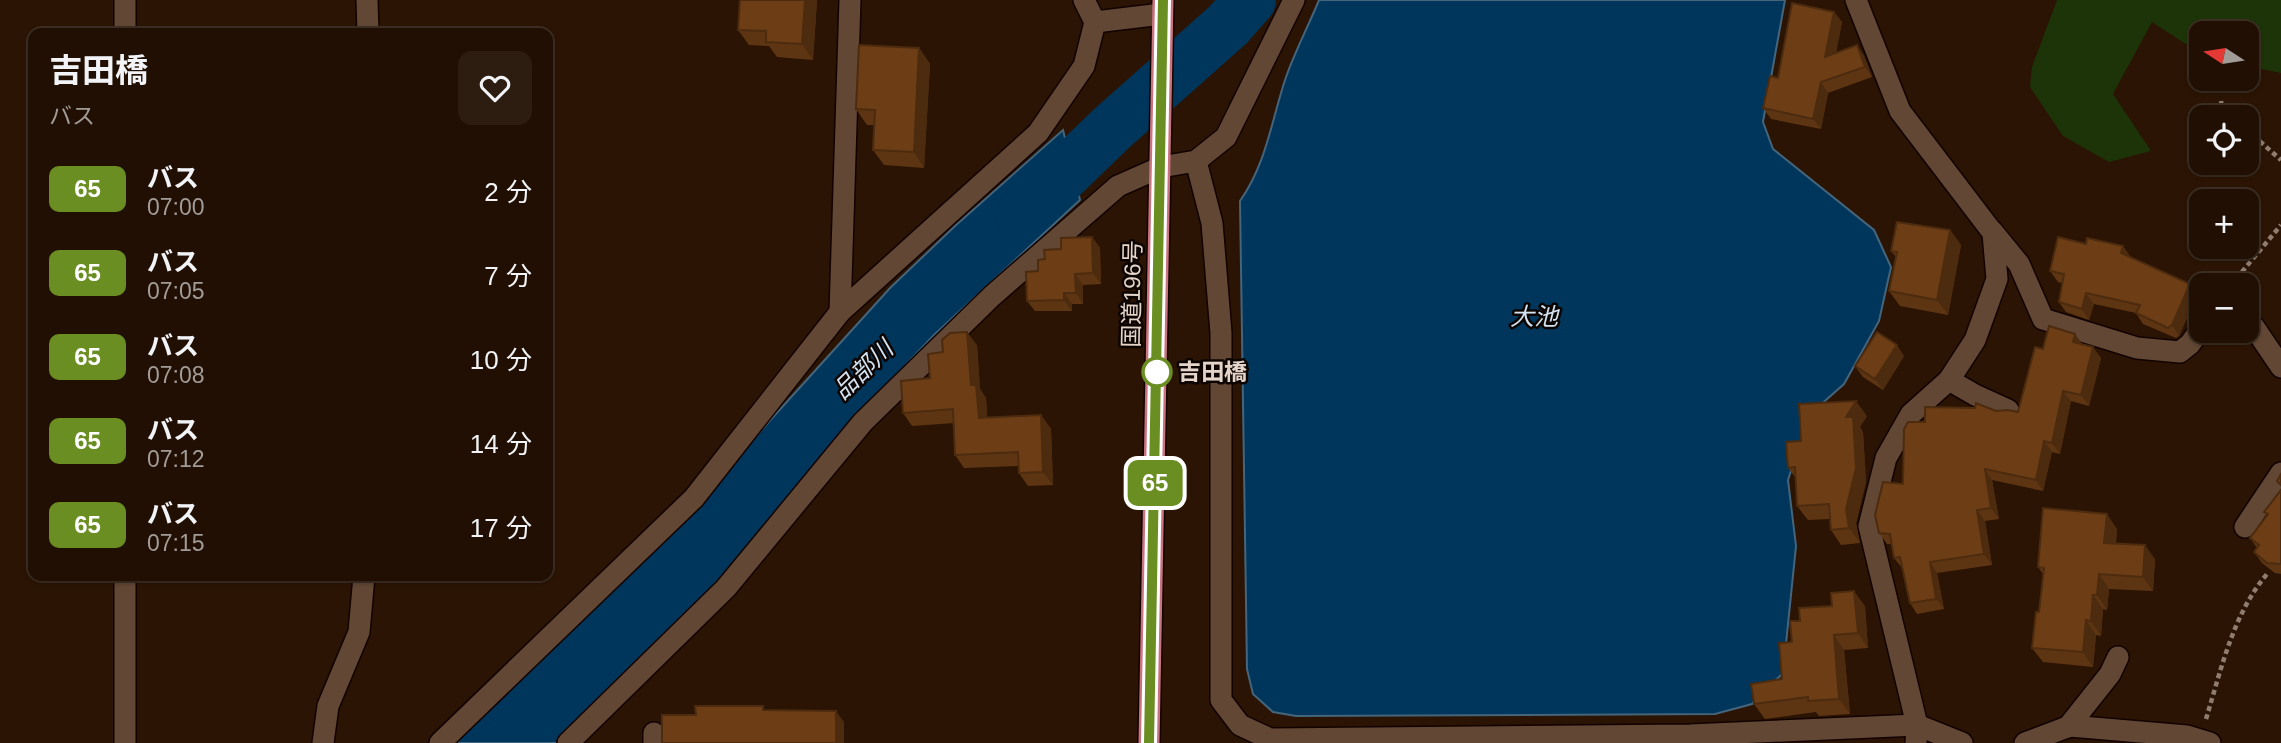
<!DOCTYPE html>
<html lang="ja">
<head>
<meta charset="utf-8">
<style>
  :root { --surface:#200f02; --page:#2d1d11; --text:#f1f3f6; --muted:#a29c99; --line:#3d2f24 }
  body { margin:0; font-family:Helvetica,"Noto Sans JP",sans-serif; background:var(--page); color:var(--text); height:100vh; display:flex; flex-direction:column; font-size:26px; white-space:nowrap }
  * { box-sizing:border-box; margin:0 }
  p { font-size:23px; color:var(--muted) }
  .icon { flex:none; width:38px; height:38px; fill:none; stroke:currentColor; stroke-width:2; stroke-linecap:round; stroke-linejoin:round }
  .map { position:relative; flex:1; overflow:hidden }
  .panel { position:absolute; left:28px; top:28px; width:525px; height:553px; display:flex; flex-direction:column; background:var(--surface); border-radius:14px; box-shadow:0 2px 5px #0004,0 0 0 2px var(--line) }
  .panel>* { flex:none }
  .badge { padding:0 14px; border-radius:10px; font-size:24px; line-height:46px }
  .needle { width:46px; rotate:282deg }
  .buttons { position:absolute; left:2189px; top:21px; display:grid; gap:14px }
  .buttons a { display:grid; place-items:center; width:70px; height:70px; border-radius:14px; background:var(--surface); box-shadow:0 2px 5px #0004,0 0 0 2px var(--line); font-size:35px }
  .map>.badge { position:absolute; translate:-50% -50%; box-shadow:0 0 0 4px #fff }
  .round { display:grid; place-items:center; flex:none; width:74px; height:74px; border-radius:14px; background:var(--page) }
  .head { display:flex; align-items:center; justify-content:space-between; height:119px; padding:0 21px }
  h1 { font-size:33px; font-weight:700; line-height:52px }
  ul { padding:0; list-style:none }
  li { display:flex; align-items:center; gap:21px; height:84px; padding:0 21px }
  li div { flex:1 }
  li b { display:block; font-size:26px }
  li em { font-style:normal }
  li .badge { min-width:77px; font-weight:700; text-align:center }
  .map>svg:first-child { display:block }
  .green { fill:#1d3408 }
  .water { fill:#00365b; stroke:#44657c; stroke-width:2 }
  .lines { fill:none; stroke-linecap:round; stroke-linejoin:round }
  .river { stroke:#00365b; stroke-width:52 }
  .street-casing { stroke:#120200; stroke-width:24 }
  .highway-casing { stroke:#120200; stroke-width:24 }
  .path { stroke:#907d70; stroke-width:4.5; stroke-dasharray:5 3.5; stroke-linecap:butt }
  .street { stroke:#614734; stroke-width:21 }
  .highway { stroke:#c9737f; stroke-width:21 }
  .wall { fill:#5e3513 }
  .shaded-wall { fill:#4c2b0f }
  .building { fill:#6d3e16; stroke:#4c2b0f; stroke-width:2 }
  .line-casing { stroke:#fff; stroke-width:16 }
  .line { stroke:#6b8e23; stroke-width:10 }
  .stop-dot { fill:#fff; stroke:#6b8e23; stroke-width:3.5 }
  .labels { text-anchor:middle; stroke-width:5; stroke-linejoin:round; paint-order:stroke }
  .street-label { font-size:23px; fill:#e4d4c9; stroke:#0c0401 }
  .stop-label { font-size:23px; font-weight:bold; fill:#e4d4c9; stroke:#0c0401; text-anchor:start }
  .water-label { font-size:24px; font-style:italic; fill:#d3e3f2; stroke:#0c0401 }
</style>
</head>
<body>
<div class="map">
<svg width="2281" height="743" viewBox="0 0 2281 743">
  <rect width="100%" height="100%" fill="#2b1403"/>
  <path class="green" d="M2057 0H2281V73L2247 66V33H2202L2201 54 2152 22 2113 94 2151 151 2109 162 2063 136 2030 87 2032 67Z"/>
  <g class="water">
    <path d="M1319 0H1785L1763 122 1773 149 1874 230 1891 267 1879 321 1844 384 1809 415 1788 480 1796 546 1783 673 1752 704 1715 714 1296 716 1273 712 1253 694 1247 669 1240 201C1266 164 1271 123 1285 80 1294 53 1308 27 1319 0Z"/>
    <path d="M1063 130 1080 200 934 335 838 437 783 508 708 592 559 743H449L710 492 764 427 890 288 955 226Z"/>
  </g>
  <g class="lines">
    <path class="river" d="M1021 216 1111 129 1228 25 1250 0"/>
    <defs>
      <g id="street">
        <path d="M367 0 368 33"/>
        <path d="M1084 0 1095 22"/>
        <path d="M1856 0 1900 111 1993 233 1997 279 1975 340 1949 380 1911 414 1886 458 1869 526 1917 725 1916 743"/>
        <path d="M125 33V0"/>
        <path d="M1196 161 1212 223 1221 333V700L1240 725 1270 739 1690 735 1917 725 1962 743"/>
        <path d="M1992 231 2019 264 2043 319 2137 348 2180 352 2190 344 2202 327"/>
        <path d="M840 312 850 0"/>
        <path d="M2247 322 2254 327 2281 367"/>
        <path d="M1949 380 1975 395 2008 410"/>
        <path d="M2245 527 2281 473"/>
        <path d="M2068 727 2110 674 2118 657"/>
        <path d="M654 733V743"/>
        <path d="M125 743V576"/>
        <path d="M323 743 328 706 359 632 364 576"/>
        <path d="M440 743 694 498 840 312 1038 133 1084 66 1095 22 1162 14"/>
        <path d="M568 743 726 588 863 422 992 296 1118 186 1161 167 1196 161 1226 137 1294 0"/>
        <path d="M2025 743 2070 726 2187 736 2210 743"/>
      </g>
      <path id="highway" d="M1149 743 1163 0"/>
    </defs>
    <use href="#street" class="street-casing"/>
    <use href="#highway" class="highway-casing"/>
    <g class="path">
      <path d="M2221 101 2222 108 2232 117"/>
      <path d="M2247 130 2281 160"/>
      <path d="M2231 285 2281 225"/>
      <path d="M2206 719C2221 670 2233 614 2267 574"/>
    </g>
    <use href="#street" class="street"/>
    <use href="#highway" class="highway"/>
  </g>
  <g class="wall">
    <path d="M740 0H817L813 60 777 57 769 46 749 45 738 30Z"/>
    <path d="M1834 12 1842 22 1836 53 1857 45 1864 56 1872 77 1828 93 1821 129 1771 119 1763 108 1778 78Z"/>
    <path d="M919 48 930 64 924 168 884 165 873 150 874 125H867L856 109Z"/>
    <path d="M1950 230 1961 245 1948 315 1900 306 1889 291 1896 257 1891 251Z"/>
    <path d="M1092 237 1100 248 1101 284 1083 285V304H1072V311H1035L1027 301 1038 271 1045 259 1061 249Z"/>
    <path d="M2086 244 2123 246 2130 257 2190 284 2197 295 2179 336 2176 338 2143 324 2136 313 2094 304 2089 320 2066 312 2059 302 2062 283 2058 282 2050 271Z"/>
    <path d="M977 345 980 389 986 398 987 417 1041 415 1051 429 1053 485 1028 486 1019 473 1018 466 964 468 955 455 954 423 912 426 903 413 930 378Z"/>
    <path d="M2083 345 2101 358 2089 406 2071 401 2060 454 2052 452 2043 491 1992 480 1999 519 1985 521 1992 565 1937 573 1944 609 1917 614 1910 603 1902 568 1894 558 1892 544H1887L1879 533 1903 484 1925 422 1996 411 2018 412Z"/>
    <path d="M1904 356 1883 390 1863 377 1855 366Z"/>
    <path d="M1867 416 1860 427 1863 432 1866 482 1856 523 1860 543 1841 545 1831 530 1830 519 1808 520 1797 506 1796 478 1788 468 1801 441Z"/>
    <path d="M2281 490V574L2275 573 2262 563 2254 552 2257 548 2250 538 2267 516 2264 512Z"/>
    <path d="M2117 529 2116 543 2155 559 2153 591 2109 589 2107 610 2103 609 2101 636 2096 635 2093 667 2043 662 2032 648 2039 612 2043 574 2038 567Z"/>
    <path d="M1865 606 1868 648 1844 650 1850 714 1819 716 1816 712 1765 719 1754 704 1782 679 1792 642 1800 621Z"/>
  </g>
  <g class="shaded-wall">
    <path d="M805 0H817L813 60 802 44Z"/>
    <path d="M1834 12 1842 22 1833 67 1825 57Z"/>
    <path d="M1857 45 1864 56 1872 77 1865 67Z"/>
    <path d="M919 48 930 64 924 168 914 152Z"/>
    <path d="M1821 82 1828 93 1821 129 1813 119Z"/>
    <path d="M1950 230 1961 245 1948 315 1937 300Z"/>
    <path d="M1092 237 1100 248 1101 284 1093 273Z"/>
    <path d="M2123 246 2131 257 2121 253Z"/>
    <path d="M1075 274 1083 285V304L1076 293Z"/>
    <path d="M2190 284 2197 295 2179 336 2172 325Z"/>
    <path d="M1064 293 1072 304V311L1064 300Z"/>
    <path d="M2086 293 2094 304 2089 320 2082 309Z"/>
    <path d="M967 332 977 345 980 389 986 398 988 431 979 418 971 385Z"/>
    <path d="M2075 334 2083 345 2073 342Z"/>
    <path d="M1897 345 1904 356 1883 390 1875 379Z"/>
    <path d="M2093 347 2101 358 2089 406 2081 395Z"/>
    <path d="M2063 391 2071 401 2060 454 2052 443Z"/>
    <path d="M1856 401 1867 416 1860 427 1863 432 1866 482 1856 523 1860 543 1849 528 1846 509V417Z"/>
    <path d="M1041 415 1051 429 1053 485 1043 472Z"/>
    <path d="M2044 441 2052 452 2043 491 2036 480Z"/>
    <path d="M1985 469 1992 480 1999 519 1991 508Z"/>
    <path d="M1977 510 1985 521 1992 565 1984 554Z"/>
    <path d="M2107 514 2117 529 2114 557 2104 543Z"/>
    <path d="M2145 545 2155 559 2153 591 2143 577Z"/>
    <path d="M1930 562 1937 573 1944 609 1936 599Z"/>
    <path d="M2099 574 2109 589 2107 610 2097 595Z"/>
    <path d="M1854 591 1865 606 1868 648 1858 633Z"/>
    <path d="M2093 595 2103 609 2101 636 2091 621Z"/>
    <path d="M2086 620 2096 635 2093 667 2083 652Z"/>
    <path d="M1834 635 1844 650 1850 714 1839 699Z"/>
    <path d="M836 711 844 722V743H836Z"/>
  </g>
  <g class="building">
    <path d="M740 0H805L802 44 766 42V31L738 30Z"/>
    <path d="M1792 3 1834 12 1825 57 1857 45 1865 67 1821 82 1813 119 1763 108 1770 76 1778 78Z"/>
    <path d="M859 45 919 48 914 152 873 150 875 110 856 109Z"/>
    <path d="M1897 222 1950 230 1937 300 1889 291 1897 252 1891 251Z"/>
    <path d="M1092 237 1093 273 1075 274 1076 293H1064V300L1027 301 1026 272 1038 271V260L1045 259 1044 250 1061 249V238Z"/>
    <path d="M2058 237 2086 244 2087 238 2123 246 2121 253 2190 284 2172 325 2168 328 2136 313 2140 305 2086 293 2082 309 2059 302 2064 274 2050 271Z"/>
    <path d="M2049 326 2075 334 2073 342 2093 347 2081 395 2063 391 2052 443 2044 441 2036 480 1985 469 1991 508 1977 510 1984 554 1930 562 1936 599 1910 603 1900 557 1894 558 1890 534 1879 533 1875 515 1883 482 1903 484 1904 429 1908 422H1925V407L1975 408 1976 403 1996 411 2008 410 2018 412 2035 347 2043 349Z"/>
    <path d="M967 332 971 385H976L979 418 1041 415 1043 472 1019 473 1018 452 955 455 953 409 903 413 901 381 930 378 928 354 943 352 942 340 950 333Z"/>
    <path d="M1877 332 1897 345 1875 379 1855 366Z"/>
    <path d="M1856 401 1846 417H1853L1856 468 1846 509 1849 528 1831 530 1829 504 1797 506 1795 467 1788 468 1786 442 1801 441 1799 404Z"/>
    <path d="M2281 474V485L2277 481Z"/>
    <path d="M2281 490V564L2267 563 2254 552 2259 545 2250 538 2268 514 2264 512Z"/>
    <path d="M2043 508 2107 514 2104 543 2145 545 2143 577 2099 574 2097 595H2093L2091 621 2086 620 2083 652 2032 648 2036 612H2039L2044 568 2038 567Z"/>
    <path d="M1854 591 1858 633 1834 635 1839 699 1808 701V697L1754 704 1751 684 1782 679 1779 643 1792 642 1790 621H1800L1799 608 1832 606 1831 593Z"/>
    <path d="M695 706H763V710L836 711V743H662V715H696Z"/>
  </g>
  <g class="lines">
    <defs>
      <path id="line" d="M1149 743 1163 0"/>
    </defs>
    <use href="#line" class="line-casing"/>
    <use href="#line" class="line"/>
  </g>
  <circle class="stop-dot" cx="1157" cy="372" r="14"/>
  <g class="labels">
    <g class="street-label">
      <text transform="translate(1132 294) rotate(-89)" y="8">国道196号</text>
    </g>
    <g class="stop-label">
      <text x="1178" y="380">吉田橋</text>
    </g>
    <g class="water-label">
      <text x="1534" y="325">大池</text>
      <text transform="translate(863 370) rotate(-44)" y="8">品部川</text>
    </g>
  </g>
</svg>
<div class="buttons">
<a><svg class="needle" viewBox="-14 -14 28 28"><path d="M0-13l5 13h-10z" fill="#e53935"/><path d="M0 13l5-13h-10z" fill="#a29c99"/></svg></a>
<a><svg class="icon" aria-label="locate" viewBox="0 0 24 24"><circle cx="12" cy="12" r="6"/><path d="M12 2v4M12 18v4M2 12h4M18 12h4"/></svg></a>
<a>+</a>
<a>−</a>
</div>
<b class="badge" style="left:1155px;top:483px;background:#6b8e23;color:#fff">65</b>
<section class="panel">
<div class="head"><div><h1>吉田橋</h1><p>バス</p></div><a class="round"><svg class="icon" aria-label="heart" viewBox="0 0 24 24"><path d="M12 20l-8-8c-3-5 5-10 8-4 3-6 11-1 8 4z"/></svg></a></div>
<ul>
<li><span class="badge" style="background:#6b8e23;color:#fff">65</span><div><b>バス</b><p>07:00</p></div><em>2 分</em></li>
<li><span class="badge" style="background:#6b8e23;color:#fff">65</span><div><b>バス</b><p>07:05</p></div><em>7 分</em></li>
<li><span class="badge" style="background:#6b8e23;color:#fff">65</span><div><b>バス</b><p>07:08</p></div><em>10 分</em></li>
<li><span class="badge" style="background:#6b8e23;color:#fff">65</span><div><b>バス</b><p>07:12</p></div><em>14 分</em></li>
<li><span class="badge" style="background:#6b8e23;color:#fff">65</span><div><b>バス</b><p>07:15</p></div><em>17 分</em></li>
</ul>
</section>
</div>
</body>
</html>
